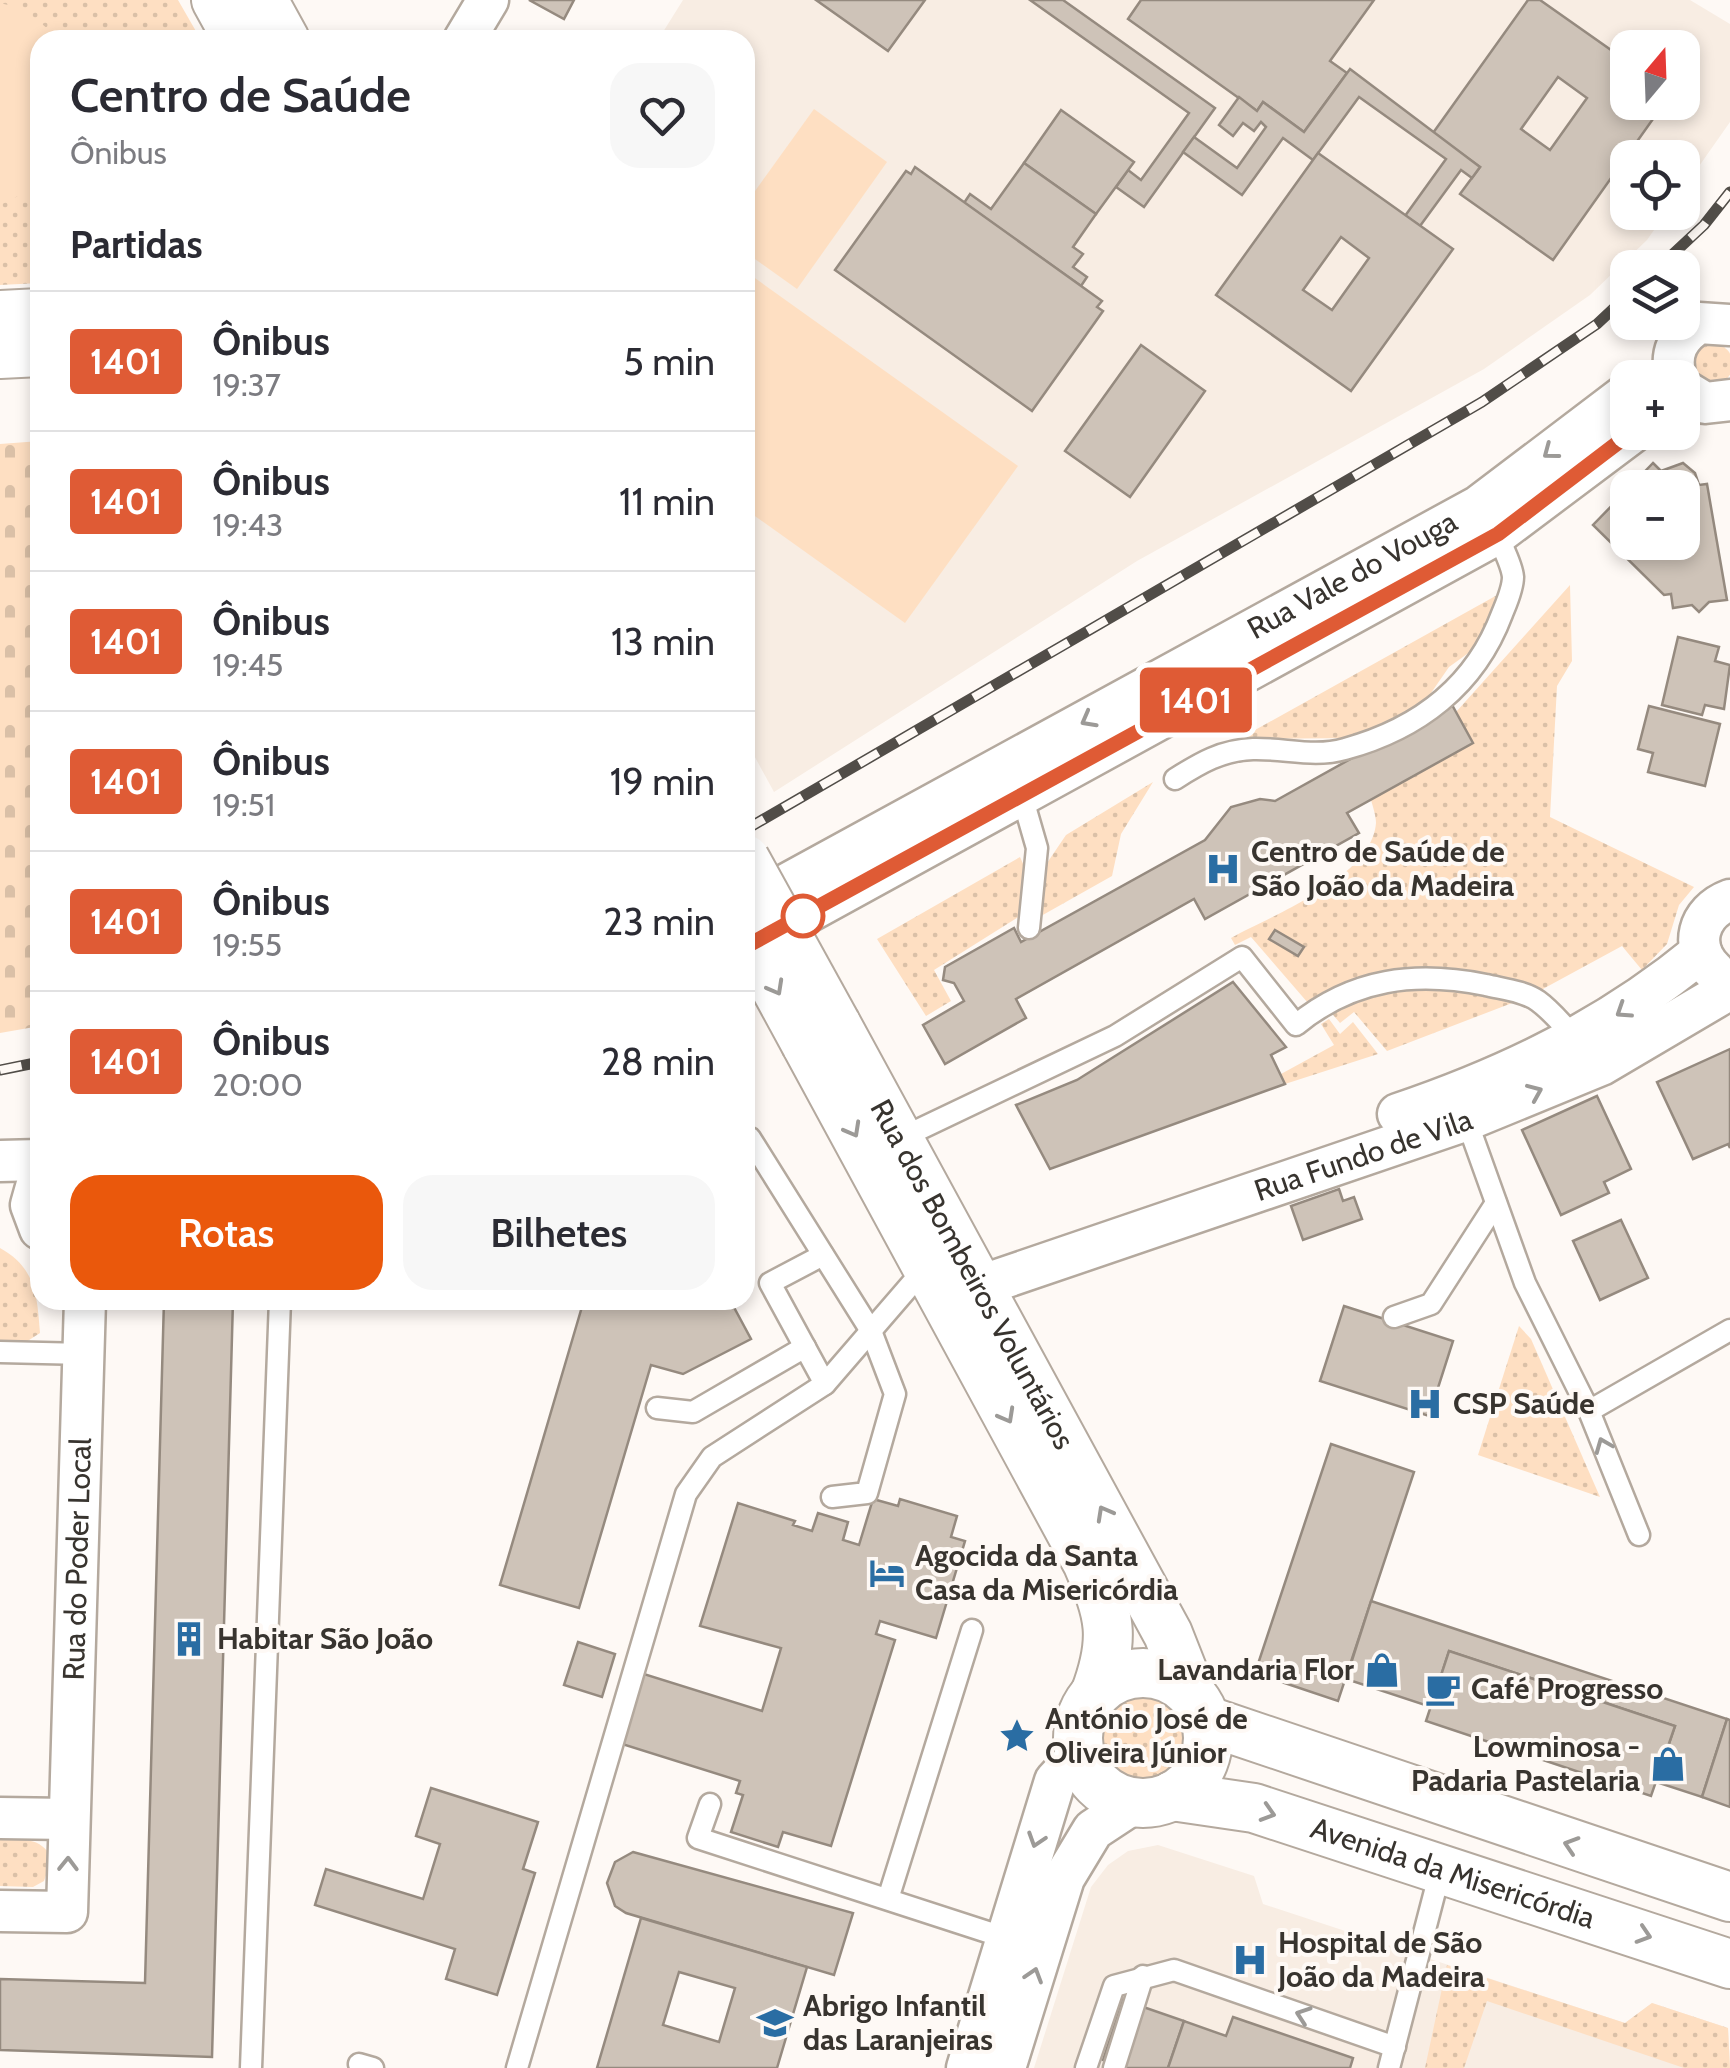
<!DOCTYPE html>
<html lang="pt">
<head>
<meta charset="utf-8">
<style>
  :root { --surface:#fff; --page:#f7f7f7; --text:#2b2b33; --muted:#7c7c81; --line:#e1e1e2; --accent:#ea580c }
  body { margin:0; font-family:Cabin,sans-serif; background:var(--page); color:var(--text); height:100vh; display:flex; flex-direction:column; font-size:38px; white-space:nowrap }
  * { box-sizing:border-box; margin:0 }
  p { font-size:32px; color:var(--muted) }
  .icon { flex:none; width:55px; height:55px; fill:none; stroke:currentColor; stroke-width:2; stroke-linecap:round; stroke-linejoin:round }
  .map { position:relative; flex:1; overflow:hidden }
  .side { position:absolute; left:30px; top:30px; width:725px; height:1280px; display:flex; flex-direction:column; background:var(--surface); border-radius:30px; box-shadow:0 5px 15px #0003 }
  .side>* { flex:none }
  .badge { padding:0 20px; border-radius:8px; font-size:35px; line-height:65px }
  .needle { width:65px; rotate:19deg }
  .fabs { position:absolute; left:1610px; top:30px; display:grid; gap:20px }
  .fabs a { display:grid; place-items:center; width:90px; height:90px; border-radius:20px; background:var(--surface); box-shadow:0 5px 15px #0003; font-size:50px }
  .map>.badge { position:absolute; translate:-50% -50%; box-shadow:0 0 0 5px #fff }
  h2 { padding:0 40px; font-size:38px; line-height:90px }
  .round { display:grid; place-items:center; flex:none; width:105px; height:105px; border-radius:30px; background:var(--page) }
  .summary { display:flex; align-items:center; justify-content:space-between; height:170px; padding:0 40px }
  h1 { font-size:48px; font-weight:600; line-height:75px }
  .button { display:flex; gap:20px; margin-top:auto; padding:20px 40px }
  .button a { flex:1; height:115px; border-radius:30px; background:var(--accent); color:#fff; font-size:40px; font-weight:600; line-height:115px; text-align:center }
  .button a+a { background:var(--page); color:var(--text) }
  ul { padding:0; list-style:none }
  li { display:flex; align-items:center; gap:30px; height:140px; padding:0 40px; border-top:2px solid var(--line) }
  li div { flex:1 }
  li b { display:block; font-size:38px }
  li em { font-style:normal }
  li .badge { min-width:110px; font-weight:700; text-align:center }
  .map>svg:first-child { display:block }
  .built { fill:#f8ede3; fill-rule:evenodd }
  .green { fill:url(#green-dots) }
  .cemetery { fill:url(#cemetery-stones) }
  .pitch { fill:#fedfc2 }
  .building { fill:#cec3b8; stroke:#958a7f; stroke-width:2.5; fill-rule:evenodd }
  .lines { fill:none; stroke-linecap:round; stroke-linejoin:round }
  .service-casing { stroke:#b4a99e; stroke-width:25 }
  .minor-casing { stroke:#b4a99e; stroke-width:45 }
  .tertiary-casing { stroke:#b4a99e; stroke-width:52 }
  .service { stroke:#fff; stroke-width:20 }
  .minor { stroke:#fff; stroke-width:40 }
  .tertiary { stroke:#fff; stroke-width:48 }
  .rail-casing { stroke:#514d48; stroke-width:11 }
  .rail { stroke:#fef9f5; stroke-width:8; stroke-dasharray:22; stroke-linecap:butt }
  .tertiary-bridge-casing { stroke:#b4a99e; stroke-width:52; stroke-linecap:butt }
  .tertiary-bridge { stroke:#fff; stroke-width:48 }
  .oneway { stroke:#9c9a97 }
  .line-casing { stroke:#fff; stroke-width:22 }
  .line { stroke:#df5b35; stroke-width:15 }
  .stop-dot { fill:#fff; stroke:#df5b35; stroke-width:5 }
  .labels { text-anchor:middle; stroke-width:8; stroke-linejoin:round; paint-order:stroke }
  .street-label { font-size:30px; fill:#38342f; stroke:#fef9f5 }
  .poi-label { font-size:30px; font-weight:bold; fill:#38342f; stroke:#fef9f5; text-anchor:start }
</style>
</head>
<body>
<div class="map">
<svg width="1730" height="2068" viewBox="0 0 1730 2068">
  <defs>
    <pattern id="green-dots" width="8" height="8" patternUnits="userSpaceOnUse" patternTransform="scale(2.5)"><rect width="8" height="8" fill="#fedfc2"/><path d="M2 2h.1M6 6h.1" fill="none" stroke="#dac0a7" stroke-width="1.8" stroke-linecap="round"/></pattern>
    <pattern id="cemetery-stones" width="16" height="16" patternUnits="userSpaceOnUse" patternTransform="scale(2.5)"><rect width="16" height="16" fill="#fedfc2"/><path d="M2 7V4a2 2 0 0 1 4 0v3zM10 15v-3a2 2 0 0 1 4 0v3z" fill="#dac0a7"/></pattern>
  </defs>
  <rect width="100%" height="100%" fill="#fef9f5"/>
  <g class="built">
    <path d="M683 0H1690L1730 24V122L1683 189 1682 158H1628V212L1666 213 1647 240 1590 295 1484 369 1137 561 774 792 745 739V40H658ZM1628 48H1682V102H1628Z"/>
    <path d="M1158 1845 1254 1876 1263 1904 1625 2023 1652 2003 1728 2028 1730 2068H1034L1091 1887 1108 1865 1128 1851Z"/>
  </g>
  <g class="green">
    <path d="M0 0H178L201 40H40V283L0 285Z"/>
    <circle cx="1713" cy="364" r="20"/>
    <path d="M1570 585 1572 661 1557 686 1550 817 1694 887 1679 905 1667 944 1642 970 1622 946 1541 990 1473 973 1358 982 1308 1003 1251 937 1235 945 1231 938C1273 915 1372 877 1376 823 1376 816 1373 807 1371 800L1473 743 1456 712Z"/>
    <path d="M1499 594 1474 649 1449 667 1422 706 1357 738 1239 739Z"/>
    <path d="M1153 782 1121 834 1112 876 1041 916 1047 863 1066 835Z"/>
    <path d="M1020 857 1025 868 1020 916 934 970 951 1001 926 1016 877 939Z"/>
    <path d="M1412 982 1520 1000 1387 1051 1354 1012 1340 1023 1328 1009Z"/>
    <path d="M1329 1019 1340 1034 1353 1022 1378 1054 1285 1084 1281 1074 1334 1045 1321 1024Z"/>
    <path d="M0 1248C36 1268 37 1295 40 1333L26 1342 0 1341Z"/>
    <path d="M1519 1326 1531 1339 1600 1497 1478 1455Z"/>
    <circle cx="1142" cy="1737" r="45"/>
    <path d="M0 1839C22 1840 40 1836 52 1858L44 1881 33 1887 0 1886Z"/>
    <path d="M1447 1965 1625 2023 1652 2003 1728 2028 1730 2068H1684L1487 2001 1464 2068H1425Z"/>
  </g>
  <path class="cemetery" d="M40 441V1026L0 1033V444Z"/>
  <g class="pitch">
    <path d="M0 3 24 9 61 40H40V185L0 205Z"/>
    <path d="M814 109 887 162 797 289 745 252V205Z"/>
    <path d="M745 271 1018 466 905 623 745 509Z"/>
  </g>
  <g class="building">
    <path d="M529 0H574L564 19Z"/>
    <path d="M816 0H925L888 51Z"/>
    <path d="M1030 0H1063L1215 108 1144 207 1116 187 1128 170 1141 180 1189 113Z"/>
    <path d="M1141 0H1374L1330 61 1347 73 1304 132 1263 102 1257 111 1128 19Z"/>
    <path d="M1528 0H1540L1628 62V102H1665L1553 260 1460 194 1480 167 1433 133ZM1558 77 1587 98 1550 150 1521 129Z"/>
    <path d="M1350 69 1480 167 1472 178 1461 170 1420 226 1405 216 1446 159 1359 97 1313 160 1283 138 1242 195 1183 152 1194 137 1237 168 1266 127 1261 122 1254 131 1243 123 1233 136 1219 125 1239 97 1257 111 1263 102 1304 132Z"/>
    <path d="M1061 110 1134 162 1096 214 1024 163Z"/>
    <path d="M1318 153 1453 249 1351 391 1216 295ZM1341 237 1369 258 1332 310 1303 290Z"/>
    <path d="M1024 163 1096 214 1073 247 1083 254 1073 267 1087 277 1081 286 964 203 970 194 991 209Z"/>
    <path d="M915 167 1102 301 1097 307 1103 311 1032 411 835 270 906 171 911 174Z"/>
    <path d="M1141 345 1205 391 1130 497 1065 451Z"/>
    <path d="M1653 463 1661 471 1683 463 1695 473 1699 485 1707 484 1727 600 1709 602 1699 612 1692 605 1673 608 1671 594 1664 595 1593 525 1628 489V542H1682V488H1629Z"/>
    <path d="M1678 637 1719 647 1715 661 1730 665 1724 709 1705 705 1702 715 1662 705Z"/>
    <path d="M1451 703 1473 743 1347 813 1359 833 1205 919 1194 899 1016 999 1026 1018 945 1064 923 1025 964 1001 954 983 943 980 945 967 1014 928 1021 942 1205 840 1231 807 1260 799 1275 801Z"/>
    <path d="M1649 706 1720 724 1705 786 1648 772 1653 753 1638 749Z"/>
    <path d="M1275 930 1304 947 1298 956 1269 939Z"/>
    <path d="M1233 982 1286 1047 1271 1055 1285 1084 1050 1169 1016 1105 1077 1080Z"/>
    <path d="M1730 1049V1148L1728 1144 1693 1159 1657 1082Z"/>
    <path d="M1597 1096 1631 1169 1604 1182 1609 1193 1561 1215 1522 1130Z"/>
    <path d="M1339 1189 1343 1201 1354 1197 1362 1219 1303 1240 1291 1206Z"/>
    <path d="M1621 1220 1648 1278 1600 1300 1573 1241Z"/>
    <path d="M164 1300H233L212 2057 0 2050V1979L145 1983Z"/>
    <path d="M584 1300H730L751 1339 683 1374 651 1365 579 1608 500 1585Z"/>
    <path d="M1344 1306 1453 1341 1429 1416 1320 1381Z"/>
    <path d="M1331 1444 1414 1472 1338 1701 1255 1673Z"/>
    <path d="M873 1499 898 1506 900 1499 957 1516 951 1537 965 1541 936 1638 880 1621 876 1634 895 1640 831 1846 783 1832 778 1847 731 1832 743 1795 736 1793 740 1781 622 1744 644 1674 762 1711 781 1648 700 1626 738 1503 795 1521 793 1525 812 1531 818 1513 848 1522 843 1540 859 1545Z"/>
    <path d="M1371 1601 1727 1719 1702 1797 1656 1782 1675 1726 1449 1651 1431 1707 1346 1679Z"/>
    <path d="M578 1642 615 1654 602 1697 564 1685Z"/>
    <path d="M1449 1651 1675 1726 1651 1796 1426 1721Z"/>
    <path d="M1727 1719 1730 1720V1807L1702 1797Z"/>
    <path d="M431 1788 538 1822 523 1869 535 1873 497 1995 446 1979 455 1949 315 1905 326 1869 423 1899 440 1844 416 1836Z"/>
    <path d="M633 1852 853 1913 834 1975 626 1913 615 1906 607 1883 615 1862Z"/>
    <path d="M641 1918 807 1967 777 2068H597ZM679 1972 735 1988 719 2042 663 2025Z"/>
    <path d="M1123 2000 1184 2021 1168 2068H1126L1103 2060Z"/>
    <path d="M1233 2017 1353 2058 1350 2068H1168L1184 2021 1226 2036Z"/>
  </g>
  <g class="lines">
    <defs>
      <g id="service">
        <path d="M1175 779C1200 763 1222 750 1253 749 1284 748 1314 758 1345 749 1418 729 1475 686 1502 614 1506 604 1513 589 1513 577 1512 564 1502 547 1497 534"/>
        <path d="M1022 796 1037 848 1029 928"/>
        <path d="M1464 1113 1525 1283 1589 1411 1639 1535"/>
        <path d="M899 1139 1115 1036 1242 957 1296 1025C1353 978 1416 971 1486 985 1502 989 1524 991 1538 1001 1552 1011 1564 1027 1577 1039"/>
        <path d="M745 1140 750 1138 871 1331 895 1394 867 1493 832 1497"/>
        <path d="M823 1255 770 1283 825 1384"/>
        <path d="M1394 1317 1431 1304 1496 1203"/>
        <path d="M0 1352 85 1354"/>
        <path d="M657 1408 693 1412 805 1347"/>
        <path d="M1589 1411 1730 1330"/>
        <path d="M710 1804 698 1838 1006 1938"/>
        <path d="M888 1899 972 1630"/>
        <path d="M359 2064 373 2068"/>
        <path d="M251 2068 280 1300"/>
        <path d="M517 2068 686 1494 712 1457 825 1384 926 1267"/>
        <path d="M1086 2068 1114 1986 1174 1970 1395 2047"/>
        <path d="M1114 2068 1143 1976"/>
        <path d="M1389 2068 1441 1868"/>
      </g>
      <g id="minor">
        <path d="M464 40 488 0"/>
        <path d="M1676 378C1669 353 1678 336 1699 323L1730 325"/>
        <path d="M1682 389 1705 403 1730 400"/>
        <path id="s1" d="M745 907 1479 506 1628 393"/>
        <path d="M757 940 1497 534 1633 432"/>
        <path d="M1714 971C1688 947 1698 912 1730 900"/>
        <path d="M1398 1114C1510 1076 1609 1028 1701 952"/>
        <path d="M0 1161 40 1160"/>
        <path d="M40 1173 31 1205 40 1229"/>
        <path id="s2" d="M980 1286 1467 1120 1601 1065 1730 989"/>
        <path d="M0 1818 69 1819"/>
        <path id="s3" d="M0 1911 67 1912 85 1300"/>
        <path d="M967 2068 1055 1781 1079 1755"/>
        <path d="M1005 2068 1064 1878 1093 1830 1134 1803"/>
      </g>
      <g id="tertiary">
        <path d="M216 0 238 40"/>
        <path d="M263 0 285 40"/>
        <path d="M0 315 40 313"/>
        <path d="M0 354 40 352"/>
        <path id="s4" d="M836 1024 1168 1634 1192 1695"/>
        <path d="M806 1044 1087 1562C1110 1615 1116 1638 1095 1694"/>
        <circle cx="1143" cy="1738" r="65"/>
        <path d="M1205 1720 1730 1897"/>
        <path id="s5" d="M1172 1796 1254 1808 1730 1964"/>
      </g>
    </defs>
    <use href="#service" class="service-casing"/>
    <use href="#minor" class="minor-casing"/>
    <use href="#tertiary" class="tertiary-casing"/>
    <use href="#service" class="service"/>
    <use href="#minor" class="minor"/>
    <use href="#tertiary" class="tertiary"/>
    <defs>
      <g id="rail">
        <path d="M1658 268 1704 225 1730 192"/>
        <path d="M745 830 1482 402 1597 324 1628 295"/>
        <path d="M0 1070 40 1062"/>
      </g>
    </defs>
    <use href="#rail" class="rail-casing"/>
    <use href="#rail" class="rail"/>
    <defs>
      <g id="tertiary-bridge">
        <path d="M745 859 836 1024"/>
        <path d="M745 932 806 1044"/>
      </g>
    </defs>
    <use href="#tertiary-bridge" class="tertiary-bridge-casing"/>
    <use href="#tertiary-bridge" class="tertiary-bridge"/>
  </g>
  <defs><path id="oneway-chevron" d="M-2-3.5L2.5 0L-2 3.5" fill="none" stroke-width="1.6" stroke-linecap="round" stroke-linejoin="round" transform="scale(2.5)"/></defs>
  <g class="oneway">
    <use href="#oneway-chevron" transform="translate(1550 452) rotate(143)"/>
    <use href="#oneway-chevron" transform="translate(1088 720) rotate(151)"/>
    <use href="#oneway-chevron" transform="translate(776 988) rotate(61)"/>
    <use href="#oneway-chevron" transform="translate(1623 1011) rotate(147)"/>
    <use href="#oneway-chevron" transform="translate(1535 1092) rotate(-23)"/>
    <use href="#oneway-chevron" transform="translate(853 1130) rotate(61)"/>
    <use href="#oneway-chevron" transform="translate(1007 1416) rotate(61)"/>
    <use href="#oneway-chevron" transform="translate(1603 1445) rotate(-112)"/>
    <use href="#oneway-chevron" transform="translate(1104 1513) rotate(-119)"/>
    <use href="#oneway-chevron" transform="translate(1268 1813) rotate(17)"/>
    <use href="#oneway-chevron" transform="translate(1036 1840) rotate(108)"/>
    <use href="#oneway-chevron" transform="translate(1571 1845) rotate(-162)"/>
    <use href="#oneway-chevron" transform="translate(68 1864) rotate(-89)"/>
    <use href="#oneway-chevron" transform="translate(1644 1935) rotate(18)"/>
    <use href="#oneway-chevron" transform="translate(1034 1975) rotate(-73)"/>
    <use href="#oneway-chevron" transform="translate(1303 2015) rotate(-161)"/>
  </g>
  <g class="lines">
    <defs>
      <path id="line" d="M745 947 1498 534 1632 432"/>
    </defs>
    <use href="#line" class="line-casing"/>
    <use href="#line" class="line"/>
  </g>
  <defs>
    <symbol id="hospital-bare" viewBox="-9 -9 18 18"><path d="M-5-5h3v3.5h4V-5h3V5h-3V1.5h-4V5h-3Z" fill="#2a6da3" stroke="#fef9f5" stroke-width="2.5" paint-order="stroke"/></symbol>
    <symbol id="hotel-bare" viewBox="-9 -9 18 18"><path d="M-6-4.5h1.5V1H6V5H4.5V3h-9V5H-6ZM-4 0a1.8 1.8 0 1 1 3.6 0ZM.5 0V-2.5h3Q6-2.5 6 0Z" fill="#2a6da3" stroke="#fef9f5" stroke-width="2.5" paint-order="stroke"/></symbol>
    <symbol id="building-bare" viewBox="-9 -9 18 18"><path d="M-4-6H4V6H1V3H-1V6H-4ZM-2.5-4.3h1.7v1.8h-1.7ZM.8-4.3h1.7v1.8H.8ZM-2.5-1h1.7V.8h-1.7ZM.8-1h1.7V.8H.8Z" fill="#2a6da3" stroke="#fef9f5" stroke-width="2.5" paint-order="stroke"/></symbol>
    <symbol id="shop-bare" viewBox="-9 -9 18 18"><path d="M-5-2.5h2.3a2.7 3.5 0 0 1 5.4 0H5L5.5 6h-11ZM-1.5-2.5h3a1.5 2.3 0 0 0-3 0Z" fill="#2a6da3" stroke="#fef9f5" stroke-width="2.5" paint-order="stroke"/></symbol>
    <symbol id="cafe-bare" viewBox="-9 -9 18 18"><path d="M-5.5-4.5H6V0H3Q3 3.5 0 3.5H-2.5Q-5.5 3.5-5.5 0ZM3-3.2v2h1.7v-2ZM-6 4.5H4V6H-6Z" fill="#2a6da3" stroke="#fef9f5" stroke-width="2.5" paint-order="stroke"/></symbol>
    <symbol id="sight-bare" viewBox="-9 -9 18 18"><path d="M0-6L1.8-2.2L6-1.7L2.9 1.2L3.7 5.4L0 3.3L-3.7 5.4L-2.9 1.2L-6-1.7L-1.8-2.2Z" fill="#2a6da3" stroke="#fef9f5" stroke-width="2.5" paint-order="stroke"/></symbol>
    <symbol id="school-bare" viewBox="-9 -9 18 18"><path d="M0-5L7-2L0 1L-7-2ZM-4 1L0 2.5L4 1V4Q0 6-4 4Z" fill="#2a6da3" stroke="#fef9f5" stroke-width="2.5" paint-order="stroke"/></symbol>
  </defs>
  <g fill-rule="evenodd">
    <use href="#hospital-bare" x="1198" y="844" width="50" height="50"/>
    <use href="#hospital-bare" x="1400" y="1379" width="50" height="50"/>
    <use href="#hotel-bare" x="862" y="1548" width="50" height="50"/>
    <use href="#building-bare" x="164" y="1614" width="50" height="50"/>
    <use href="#shop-bare" x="1357" y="1645" width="50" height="50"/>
    <use href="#cafe-bare" x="1418" y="1664" width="50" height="50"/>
    <use href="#sight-bare" x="992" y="1711" width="50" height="50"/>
    <use href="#shop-bare" x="1643" y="1739" width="50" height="50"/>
    <use href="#hospital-bare" x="1225" y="1935" width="50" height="50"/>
    <use href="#school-bare" x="750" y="1998" width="50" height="50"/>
  </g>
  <circle class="stop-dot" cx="803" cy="916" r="20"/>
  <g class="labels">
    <g class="street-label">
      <text dy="10" stroke="none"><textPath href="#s1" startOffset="692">Rua Vale do Vouga</textPath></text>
      <text dy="10" stroke="none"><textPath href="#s2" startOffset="405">Rua Fundo de Vila</textPath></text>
      <text dy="10" stroke="none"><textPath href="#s4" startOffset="285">Rua dos Bombeiros Voluntários</textPath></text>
      <text dy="10" stroke="none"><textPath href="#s3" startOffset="420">Rua do Poder Local</textPath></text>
      <text dy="10" stroke="none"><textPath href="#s5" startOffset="292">Avenida da Misericórdia</textPath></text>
    </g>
    <g class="poi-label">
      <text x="1251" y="862">Centro de Saúde de<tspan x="1251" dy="34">São João da Madeira</tspan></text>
      <text x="1453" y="1414">CSP Saúde</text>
      <text x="915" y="1566">Agocida da Santa<tspan x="915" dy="34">Casa da Misericórdia</tspan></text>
      <text x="217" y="1649">Habitar São João</text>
      <text x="1354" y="1680" text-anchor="end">Lavandaria Flor</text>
      <text x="1471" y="1699">Café Progresso</text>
      <text x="1045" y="1729">António José de<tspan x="1045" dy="34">Oliveira Júnior</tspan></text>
      <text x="1640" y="1757" text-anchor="end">Lowminosa -<tspan x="1640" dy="34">Padaria Pastelaria</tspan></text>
      <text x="1278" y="1953">Hospital de São<tspan x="1278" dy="34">João da Madeira</tspan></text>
      <text x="803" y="2016">Abrigo Infantil<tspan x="803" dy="34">das Laranjeiras</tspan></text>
    </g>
  </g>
</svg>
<div class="fabs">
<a><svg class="needle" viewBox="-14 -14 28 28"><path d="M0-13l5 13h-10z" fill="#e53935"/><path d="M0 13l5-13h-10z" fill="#7c7c81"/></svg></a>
<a><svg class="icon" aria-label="locate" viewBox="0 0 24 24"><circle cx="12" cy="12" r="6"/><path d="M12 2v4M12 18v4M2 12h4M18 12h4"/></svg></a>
<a><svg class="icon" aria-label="layers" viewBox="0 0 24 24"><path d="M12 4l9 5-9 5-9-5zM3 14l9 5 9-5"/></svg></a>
<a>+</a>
<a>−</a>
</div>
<b class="badge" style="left:1196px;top:700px;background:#df5b35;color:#fff">1401</b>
<section class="side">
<div class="summary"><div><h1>Centro de Saúde</h1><p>Ônibus</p></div><a class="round"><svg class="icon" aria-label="heart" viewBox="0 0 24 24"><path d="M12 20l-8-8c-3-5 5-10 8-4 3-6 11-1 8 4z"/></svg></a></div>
<h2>Partidas</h2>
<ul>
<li><span class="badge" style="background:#df5b35;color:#fff">1401</span><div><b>Ônibus</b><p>19:37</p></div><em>5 min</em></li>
<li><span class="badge" style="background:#df5b35;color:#fff">1401</span><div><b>Ônibus</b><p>19:43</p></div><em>11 min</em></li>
<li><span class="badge" style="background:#df5b35;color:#fff">1401</span><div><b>Ônibus</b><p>19:45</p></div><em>13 min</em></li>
<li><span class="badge" style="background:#df5b35;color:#fff">1401</span><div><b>Ônibus</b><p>19:51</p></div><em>19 min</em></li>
<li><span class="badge" style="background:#df5b35;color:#fff">1401</span><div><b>Ônibus</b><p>19:55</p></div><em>23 min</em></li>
<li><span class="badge" style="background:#df5b35;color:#fff">1401</span><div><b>Ônibus</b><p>20:00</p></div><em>28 min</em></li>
</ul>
<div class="button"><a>Rotas</a><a>Bilhetes</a></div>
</section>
</div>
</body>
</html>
